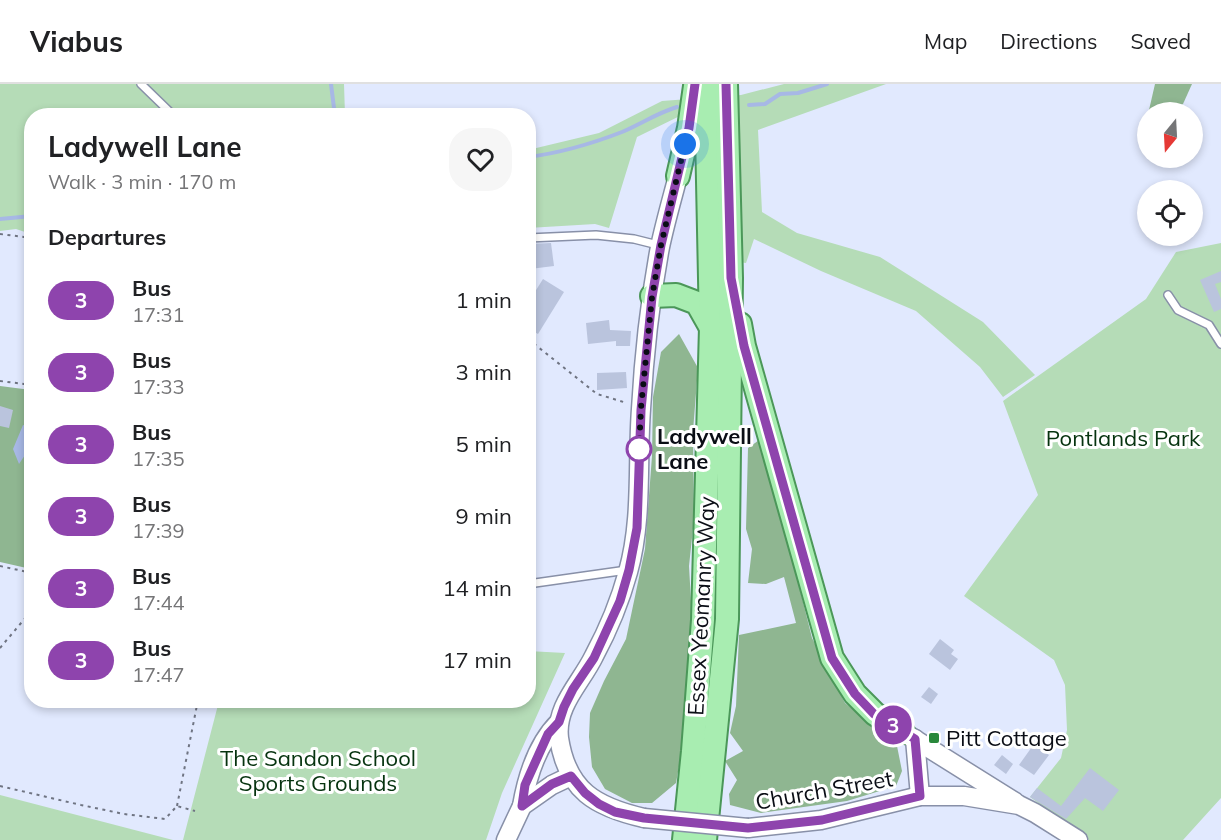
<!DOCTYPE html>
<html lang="en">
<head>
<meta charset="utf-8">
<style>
  :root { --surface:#fff; --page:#f6f6f6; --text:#202124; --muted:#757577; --line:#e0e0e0 }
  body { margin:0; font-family:Mulish,sans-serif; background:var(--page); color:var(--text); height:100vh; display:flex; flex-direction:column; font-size:22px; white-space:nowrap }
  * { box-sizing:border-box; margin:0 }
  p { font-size:20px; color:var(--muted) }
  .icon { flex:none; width:33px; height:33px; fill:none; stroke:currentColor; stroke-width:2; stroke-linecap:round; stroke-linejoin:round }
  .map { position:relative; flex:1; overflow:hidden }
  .side { position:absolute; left:24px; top:24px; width:512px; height:600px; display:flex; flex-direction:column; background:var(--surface); border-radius:24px; box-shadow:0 3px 9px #0003 }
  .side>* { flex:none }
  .badge { padding:0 12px; border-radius:20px; font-size:21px; line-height:39px }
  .needle { width:39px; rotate:198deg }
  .tools { position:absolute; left:1137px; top:18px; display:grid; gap:12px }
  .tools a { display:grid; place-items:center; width:66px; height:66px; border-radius:50%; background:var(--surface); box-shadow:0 3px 9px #0003; font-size:30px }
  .you { position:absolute; width:30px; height:30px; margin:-15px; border:4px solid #fff; border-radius:50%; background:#1a73e8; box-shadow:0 0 0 9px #1a73e833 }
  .map>.badge { position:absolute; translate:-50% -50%; box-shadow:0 0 0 3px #fff }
  h2 { padding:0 24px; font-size:22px; line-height:54px }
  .round { display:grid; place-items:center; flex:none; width:63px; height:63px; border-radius:24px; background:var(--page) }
  .overview { display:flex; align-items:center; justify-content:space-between; height:102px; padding:0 24px }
  h1 { font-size:28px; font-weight:700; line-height:45px }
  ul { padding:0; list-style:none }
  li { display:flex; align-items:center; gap:18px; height:72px; padding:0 24px }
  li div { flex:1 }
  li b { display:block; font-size:22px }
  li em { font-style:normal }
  li .badge { min-width:66px; font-weight:700; text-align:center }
  header { display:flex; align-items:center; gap:36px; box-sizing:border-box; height:84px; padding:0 30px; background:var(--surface); border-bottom:2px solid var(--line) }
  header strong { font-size:28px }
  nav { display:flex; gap:33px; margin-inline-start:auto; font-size:21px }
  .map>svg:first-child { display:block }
  .green { fill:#b5dcb7 }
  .forest { fill:#8fb691 }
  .water { fill:#a7b8e5 }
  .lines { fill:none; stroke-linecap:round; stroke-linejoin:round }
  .stream { stroke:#a7b8e5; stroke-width:4 }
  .building { fill:#bac4dd }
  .service-casing { stroke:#8890a8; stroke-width:10 }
  .tertiary-casing { stroke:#8890a8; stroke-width:21 }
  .primary-casing { stroke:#4b9759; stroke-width:26 }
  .path { stroke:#6f7482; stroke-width:2; stroke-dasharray:3 4.5; stroke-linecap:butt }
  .service { stroke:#fff; stroke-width:7 }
  .tertiary { stroke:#fff; stroke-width:18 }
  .primary { stroke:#a8edb1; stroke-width:22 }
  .tertiary-bridge-casing { stroke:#8890a8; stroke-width:21; stroke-linecap:butt }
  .tertiary-bridge { stroke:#fff; stroke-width:18 }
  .line-casing { stroke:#fff; stroke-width:14 }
  .line { stroke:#8e44ad; stroke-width:9 }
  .walk { stroke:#0a0d15; stroke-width:6; stroke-dasharray:0 10.8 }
  .stop-dot { fill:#fff; stroke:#8e44ad; stroke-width:3 }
  .poi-dot { fill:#29883b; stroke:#fff; stroke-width:2 }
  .labels { text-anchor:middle; stroke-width:6; stroke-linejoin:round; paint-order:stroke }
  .stop-label { font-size:22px; font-weight:bold; fill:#0a0d15; stroke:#fff; text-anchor:start }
  .park-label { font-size:22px; fill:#06330f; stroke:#fff }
  .street-label { font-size:22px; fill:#0a0d15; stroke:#fff }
  .poi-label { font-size:22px; fill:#0a0d15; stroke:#fff; text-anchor:start }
</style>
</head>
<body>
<header>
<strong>Viabus</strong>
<nav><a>Map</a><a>Directions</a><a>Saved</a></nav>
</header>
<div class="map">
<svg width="1221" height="756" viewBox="0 0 1221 756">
  <rect width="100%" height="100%" fill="#e1e9fe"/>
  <g class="green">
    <path d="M0 0H344L345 31 32 32 31 150 16 145 0 147Z"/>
    <path d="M784 0H886L758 46 762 128 797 149 880 173 983 238 1035 291 1003 313 980 283 916 227 821 187 754 155 746 179 738 178 686 29 637 53 609 144 595 140 528 144V66L599 49 662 17 741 11Z"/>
    <path d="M1221 159V714L1183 756H1089L1030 713 1061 674 1067 646 1065 601 1054 576 964 512 1038 411 1003 317 1146 215 1176 168Z"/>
    <path d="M528 567 565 569 502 709 486 756H183L219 617 528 616Z"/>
    <path d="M0 711 173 756H0Z"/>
  </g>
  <g class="forest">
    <path d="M1155 0H1192L1183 20 1173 28H1153L1149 26Z"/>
    <path d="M679 250 698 284 693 347 694 435 689 482 692 535 685 649 676 699 652 719H632L605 705 592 683 589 653 590 629 604 597 626 555 645 465 652 372 653 313 661 268Z"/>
    <path d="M0 302 31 306V485L0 478Z"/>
    <path d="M762 354 812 554 845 619 897 662 902 687 896 702 847 717 761 729 730 721 729 710 737 696 725 677 743 667 730 649 736 622 739 551 796 539 784 493 766 500 748 499 752 465 746 445 748 364Z"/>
  </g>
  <path class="water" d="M23 341 30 343 31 362 19 380 13 365Z"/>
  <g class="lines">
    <g class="stream">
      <path d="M331 0 335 32"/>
      <path d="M749 21 765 20 780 10 798 9 827 0"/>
      <path d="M528 73C560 69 591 60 622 48 641 40 657 29 677 23"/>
      <path d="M0 135 32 132"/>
    </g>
  </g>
  <g class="building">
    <path d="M551 159 554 182 530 185 528 160Z"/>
    <path d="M1221 187V198L1215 200 1221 215V225L1214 228 1200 196Z"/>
    <path d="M543 195 564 208 538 250 528 244V219Z"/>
    <path d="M609 236 610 246 631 247 630 262H616V257L588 260 586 239Z"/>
    <path d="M626 288 627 304 597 306V289Z"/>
    <path d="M0 322 13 326 9 344 0 342Z"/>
    <path d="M940 555 954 566 951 570 958 575 950 586 929 570Z"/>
    <path d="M929 603 938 610 931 620 921 613Z"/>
    <path d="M1034 660 1049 671 1034 691 1019 681Z"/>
    <path d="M1002 671 1013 680 1006 690 994 681Z"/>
    <path d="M1090 684 1119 706 1103 727 1085 714 1066 735 1030 713 1037 704 1061 722Z"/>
  </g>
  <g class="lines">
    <defs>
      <g id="service">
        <path d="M141 0 174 32"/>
        <path d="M528 154 596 151 634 155 658 161"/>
        <path d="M1168 211 1178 226 1209 241 1221 260"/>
        <path d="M528 500 627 486"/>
      </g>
      <g id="tertiary">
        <path d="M903 648 1015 718"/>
        <path d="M915 655 920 712"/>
        <path d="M522 722C527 693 538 659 559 638"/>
        <path d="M644 734C596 723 567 707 559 654 555 622 581 599 594 572 608 546 620 517 628 488 643 435 637 379 641 325 644 271 650 216 660 163 665 139 672 115 678 92"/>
        <path d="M748 744 821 736 920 712H964L1019 721 1035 729 1078 756"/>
        <path d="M506 756 522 722 552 701 571 692"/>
      </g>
      <g id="primary">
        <path d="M678 92 689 44 695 2"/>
        <path d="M652 212 676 211 697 219 710 242"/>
        <path d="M740 240 744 262 832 574 855 610 875 630 903 648"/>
        <path d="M684 756 693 667 703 536 711 243 706 0"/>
        <path d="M705 756 727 535 731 194 726 0"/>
      </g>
    </defs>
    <use href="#service" class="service-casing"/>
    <use href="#tertiary" class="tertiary-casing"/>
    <use href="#primary" class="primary-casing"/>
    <g class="path">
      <path d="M0 150 32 154"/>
      <path d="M528 255 597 310 627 319"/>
      <path d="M0 297 32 301"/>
      <path d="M0 482 32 489"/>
      <path d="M0 564 32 526"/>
      <path d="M0 702 81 721 124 730 165 735 177 722 195 727"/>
      <path d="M177 722 198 616"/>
    </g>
    <use href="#service" class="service"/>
    <use href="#tertiary" class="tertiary"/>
    <use href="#primary" class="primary"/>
    <defs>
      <path id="tertiary-bridge" d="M644 734 748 744"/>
    </defs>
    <use href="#tertiary-bridge" class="tertiary-bridge-casing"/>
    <use href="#tertiary-bridge" class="tertiary-bridge"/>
  </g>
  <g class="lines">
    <defs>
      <path id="line" d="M695 0 689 44 661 161 652 213 641 326 637 444 629 486 620 517 594 574 573 605 564 623 559 638 548 650 525 701 522 722 552 700 571 692 585 709 599 720 615 728 644 734 748 744 822 736 920 712 915 655 874 630 855 610 832 574 744 262 731 194 726 0"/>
    </defs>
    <use href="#line" class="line-casing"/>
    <use href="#line" class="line"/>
    <path class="walk" d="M639 365 641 324 652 213 661 161 685 60"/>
  </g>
  <circle class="stop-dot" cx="639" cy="365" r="12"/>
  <rect class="poi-dot" x="928" y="648" width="12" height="12" rx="3"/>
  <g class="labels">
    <g class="stop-label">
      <text x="657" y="360">Ladywell<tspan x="657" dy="25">Lane</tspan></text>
    </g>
    <g class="park-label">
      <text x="1123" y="362">Pontlands Park</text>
      <text x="318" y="682">The Sandon School<tspan x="318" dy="25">Sports Grounds</tspan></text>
    </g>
    <g class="street-label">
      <text transform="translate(701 522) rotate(-87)" y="8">Essex Yeomanry Way</text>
      <text transform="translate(824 706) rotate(-10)" y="8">Church Street</text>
    </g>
    <g class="poi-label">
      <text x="946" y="662">Pitt Cottage</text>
    </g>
  </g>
</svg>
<div class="tools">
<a><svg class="needle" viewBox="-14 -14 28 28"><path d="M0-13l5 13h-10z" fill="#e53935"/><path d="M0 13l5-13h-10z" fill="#757577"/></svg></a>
<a><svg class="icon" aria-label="locate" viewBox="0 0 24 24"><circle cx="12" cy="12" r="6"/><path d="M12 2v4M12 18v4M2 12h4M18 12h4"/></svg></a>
</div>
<div class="you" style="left:685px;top:60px"></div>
<b class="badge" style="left:893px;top:641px;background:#8e44ad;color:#fff">3</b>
<section class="side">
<div class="overview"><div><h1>Ladywell Lane</h1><p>Walk · 3 min · 170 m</p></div><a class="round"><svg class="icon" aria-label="heart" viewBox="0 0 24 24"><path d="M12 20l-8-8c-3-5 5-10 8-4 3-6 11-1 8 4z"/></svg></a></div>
<h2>Departures</h2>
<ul>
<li><span class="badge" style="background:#8e44ad;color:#fff">3</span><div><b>Bus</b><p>17:31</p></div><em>1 min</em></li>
<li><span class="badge" style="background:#8e44ad;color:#fff">3</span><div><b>Bus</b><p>17:33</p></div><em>3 min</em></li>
<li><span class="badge" style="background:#8e44ad;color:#fff">3</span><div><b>Bus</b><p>17:35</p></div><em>5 min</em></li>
<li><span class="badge" style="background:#8e44ad;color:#fff">3</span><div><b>Bus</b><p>17:39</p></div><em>9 min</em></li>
<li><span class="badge" style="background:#8e44ad;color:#fff">3</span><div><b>Bus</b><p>17:44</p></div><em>14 min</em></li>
<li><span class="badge" style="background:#8e44ad;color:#fff">3</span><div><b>Bus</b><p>17:47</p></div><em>17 min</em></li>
</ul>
</section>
</div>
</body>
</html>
